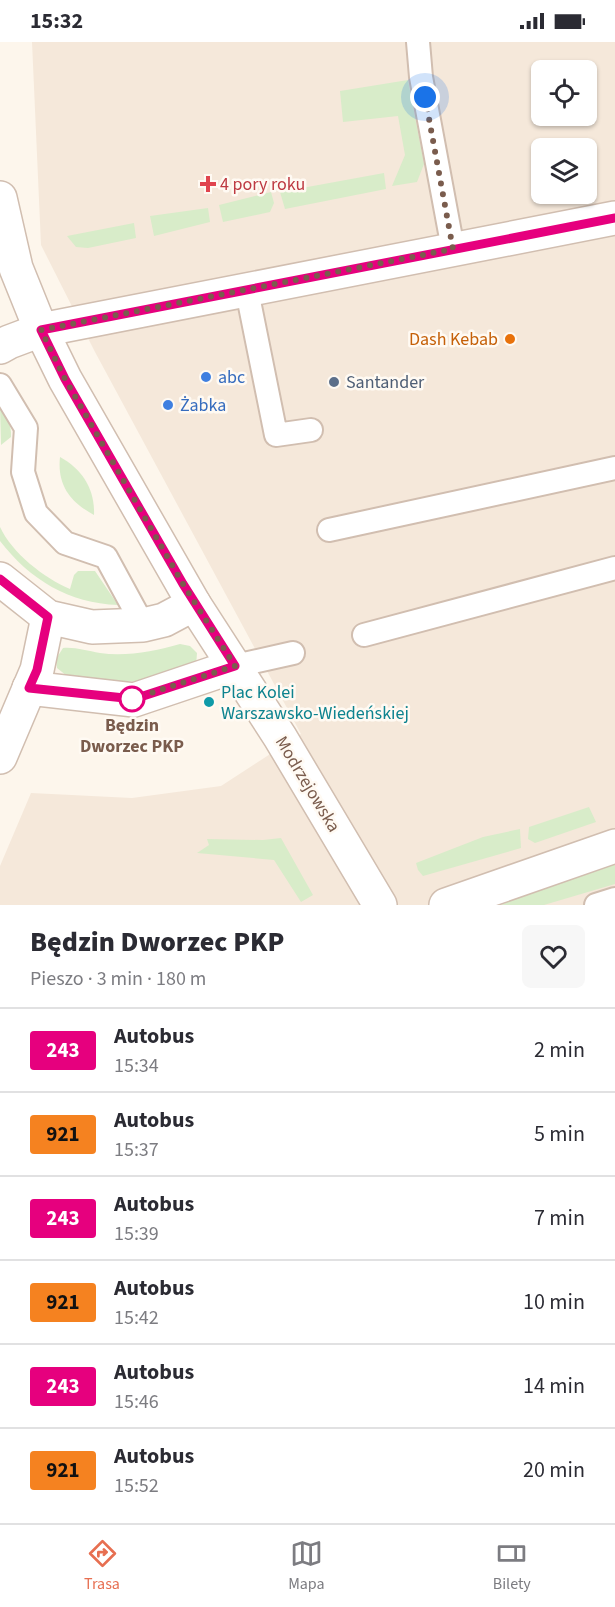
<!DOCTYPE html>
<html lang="pl">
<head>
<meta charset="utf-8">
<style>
  :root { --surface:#fff; --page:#f7f7f7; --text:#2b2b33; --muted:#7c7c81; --line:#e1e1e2; --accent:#e76f51 }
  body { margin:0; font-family:"Source Sans 3",sans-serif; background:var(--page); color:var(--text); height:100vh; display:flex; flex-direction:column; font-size:22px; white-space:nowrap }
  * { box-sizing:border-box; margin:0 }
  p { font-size:20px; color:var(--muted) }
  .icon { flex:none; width:33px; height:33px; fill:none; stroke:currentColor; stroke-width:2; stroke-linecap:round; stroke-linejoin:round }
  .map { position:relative; height:863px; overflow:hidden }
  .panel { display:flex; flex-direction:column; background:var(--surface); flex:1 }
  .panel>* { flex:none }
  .badge { padding:0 12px; border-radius:4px; font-size:21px; line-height:39px }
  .tools { position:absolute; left:531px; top:18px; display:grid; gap:12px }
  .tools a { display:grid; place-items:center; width:66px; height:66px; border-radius:9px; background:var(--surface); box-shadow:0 2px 4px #0004; font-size:30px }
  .you { position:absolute; width:30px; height:30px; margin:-15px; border:4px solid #fff; border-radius:50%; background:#1a73e8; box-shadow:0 0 0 9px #1a73e833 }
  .map>.badge { position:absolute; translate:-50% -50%; box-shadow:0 0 0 3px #fff }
  .round { display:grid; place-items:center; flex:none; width:63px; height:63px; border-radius:9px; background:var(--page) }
  .head { display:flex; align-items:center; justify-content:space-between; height:102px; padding:0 30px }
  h1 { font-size:28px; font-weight:800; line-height:45px }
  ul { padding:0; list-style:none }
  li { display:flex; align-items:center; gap:18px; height:84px; padding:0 30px; border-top:2px solid var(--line) }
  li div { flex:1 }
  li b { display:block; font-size:22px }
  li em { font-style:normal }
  li .badge { min-width:66px; font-weight:700; text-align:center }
  .status { display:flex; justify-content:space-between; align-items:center; height:42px; padding:0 30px; background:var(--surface); direction:ltr }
  .status svg { height:16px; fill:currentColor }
  .tabs { display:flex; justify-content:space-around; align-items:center; height:84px; border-top:2px solid var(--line); background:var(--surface); font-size:16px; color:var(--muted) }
  .tabs a { display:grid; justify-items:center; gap:3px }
  .tabs .active { color:var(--accent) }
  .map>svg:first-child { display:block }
  .residential { fill:#f5e8da; fill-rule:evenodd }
  .green { fill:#d8ecc9 }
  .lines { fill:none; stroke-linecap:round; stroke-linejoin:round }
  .service-casing { stroke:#d1beb0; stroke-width:26 }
  .minor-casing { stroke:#d1beb0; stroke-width:36 }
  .service { stroke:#fff; stroke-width:22 }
  .minor { stroke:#fff; stroke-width:33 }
  .line-casing { stroke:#fff; stroke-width:14 }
  .line { stroke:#e6007e; stroke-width:9 }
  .walk { stroke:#7a5c4d; stroke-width:6; stroke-dasharray:0 10.8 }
  .health-dot { fill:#e0444e; stroke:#fffaf3; stroke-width:2 }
  .food-dot { fill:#e8710a; stroke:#fffaf3; stroke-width:2 }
  .shop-dot { fill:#3f7fe0; stroke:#fffaf3; stroke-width:2 }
  .service-dot { fill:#5c6f8a; stroke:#fffaf3; stroke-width:2 }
  .stop-dot { fill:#fff; stroke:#e6007e; stroke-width:3 }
  .culture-dot { fill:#0f9aa8; stroke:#fffaf3; stroke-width:2 }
  .labels { text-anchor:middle; stroke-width:5; stroke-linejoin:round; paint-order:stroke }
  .health-label { font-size:18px; fill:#be3a42; stroke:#fffaf3; text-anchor:start }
  .food-label { font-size:18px; fill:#c56008; stroke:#fffaf3; text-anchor:end }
  .shop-label { font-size:18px; fill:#366cbe; stroke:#fffaf3; text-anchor:start }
  .service-label { font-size:18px; fill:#4e5e75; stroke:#fffaf3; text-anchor:start }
  .culture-label { font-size:18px; fill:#0d838f; stroke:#fffaf3; text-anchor:start }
  .stop-label { font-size:18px; font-weight:bold; fill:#7a5c4d; stroke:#fffaf3 }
  .street-label { font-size:18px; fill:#7a5c4d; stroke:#fffaf3 }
</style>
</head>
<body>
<div class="status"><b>15:32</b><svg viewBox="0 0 49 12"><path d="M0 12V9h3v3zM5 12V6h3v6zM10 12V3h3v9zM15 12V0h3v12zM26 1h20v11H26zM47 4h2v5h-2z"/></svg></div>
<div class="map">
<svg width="615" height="863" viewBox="0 0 615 863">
  <rect width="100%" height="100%" fill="#fdf6ec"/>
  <path class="residential" d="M32 0H615V863H0V824L31 751 132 756 221 744 301 692 95 310 41 203ZM542 28H586V74H542ZM542 106H586V152H542Z"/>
  <g class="green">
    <path d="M408 38 424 122 417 140 392 144 405 113 398 74 343 80 340 49Z"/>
    <path d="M384 131 386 147 285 167 280 150Z"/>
    <path d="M271 150 274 161 270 170 223 180 219 163Z"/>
    <path d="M208 166 210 180 154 194 150 174Z"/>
    <path d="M134 181 136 196 88 206 76 205 67 194Z"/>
    <path d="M0 364C6 375 12 382 11 395L1 403Z"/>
    <path d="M60 415C82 427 95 447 94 473 70 460 57 443 60 415Z"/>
    <path d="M0 485C12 511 44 536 70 547L74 533 78 529H95L118 563C69 561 30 538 0 499Z"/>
    <path d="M180 602 190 604 197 611 196 624 160 639 98 640 67 634 57 626 56 617 63 606C76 605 87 609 100 611 126 615 155 609 180 602Z"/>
    <path d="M589 765 596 780 535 801 528 797 529 785Z"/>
    <path d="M520 787 521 806 423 834 418 828 416 821 483 795Z"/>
    <path d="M281 796 313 853 301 860 274 818 197 811 209 803 207 797 263 798Z"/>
    <path d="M615 810V842L544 863H501L506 861 518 845Z"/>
  </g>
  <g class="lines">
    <defs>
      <g id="service">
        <path d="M418 0 421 35 453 207"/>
        <path d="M247 249 276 393 311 388"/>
        <path d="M0 343 26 386 23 430 36 471 65 501 106 515 143 583"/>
        <path d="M329 488 615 426"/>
        <path d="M364 593 615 526"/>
        <path d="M235 624 293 611"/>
        <path d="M596 863 615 857"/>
      </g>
      <g id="minor">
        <path d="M0 156 16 226 41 288 65 337 194 562 280 695 380 863"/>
        <path d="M0 305 9 300 41 288 615 176"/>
        <path d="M0 537 48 575 92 585 143 583 164 578 194 562"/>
        <path d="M29 646 134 658 235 624"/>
        <path d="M0 715 37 628 48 575"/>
        <path d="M446 863 615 804"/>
      </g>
    </defs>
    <use href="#service" class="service-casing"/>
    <use href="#minor" class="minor-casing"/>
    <use href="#service" class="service"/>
    <use href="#minor" class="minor"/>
  </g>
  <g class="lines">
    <defs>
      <path id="line" d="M0 537 48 575 37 628 29 646 134 657 235 624 183 542 65 337 41 288 615 176"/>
    </defs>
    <use href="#line" class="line-casing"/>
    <use href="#line" class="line"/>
    <path class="walk" d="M132 657 235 624 183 542 65 337 41 288 453 207 425 55"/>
  </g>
  <path class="health-dot" d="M205 133h6v6h6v6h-6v6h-6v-6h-6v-6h6z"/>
  <circle class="food-dot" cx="510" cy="297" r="6"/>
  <g class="shop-dot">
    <circle cx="206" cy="335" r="6"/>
    <circle cx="168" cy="363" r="6"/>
  </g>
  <circle class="service-dot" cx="334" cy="340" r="6"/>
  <circle class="stop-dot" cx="132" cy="657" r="12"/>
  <circle class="culture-dot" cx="209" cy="660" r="6"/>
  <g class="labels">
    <g class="health-label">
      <text x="220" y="148">4 pory roku</text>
    </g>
    <g class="food-label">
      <text x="498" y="303">Dash Kebab</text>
    </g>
    <g class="shop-label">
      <text x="218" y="341">abc</text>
      <text x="180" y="369">Żabka</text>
    </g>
    <g class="service-label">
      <text x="346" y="346">Santander</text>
    </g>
    <g class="culture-label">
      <text x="221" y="656">Plac Kolei<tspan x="221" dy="21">Warszawsko-Wiedeńskiej</tspan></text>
    </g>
    <g class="stop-label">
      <text x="132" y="689">Będzin<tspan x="132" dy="21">Dworzec PKP</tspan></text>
    </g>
    <g class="street-label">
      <text transform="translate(308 742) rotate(59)" y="6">Modrzejowska</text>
    </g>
  </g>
</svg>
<div class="tools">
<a><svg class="icon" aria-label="locate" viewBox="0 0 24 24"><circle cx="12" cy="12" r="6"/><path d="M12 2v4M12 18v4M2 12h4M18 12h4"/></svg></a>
<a><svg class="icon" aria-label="layers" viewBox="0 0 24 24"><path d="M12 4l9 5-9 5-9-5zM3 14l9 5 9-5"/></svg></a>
</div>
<div class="you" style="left:425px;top:55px"></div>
</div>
<section class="panel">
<div class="head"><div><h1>Będzin Dworzec PKP</h1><p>Pieszo · 3 min · 180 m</p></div><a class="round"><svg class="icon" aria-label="heart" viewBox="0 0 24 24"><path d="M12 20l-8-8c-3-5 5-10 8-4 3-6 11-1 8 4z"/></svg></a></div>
<ul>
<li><span class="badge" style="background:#e6007e;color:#fff">243</span><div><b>Autobus</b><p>15:34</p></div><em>2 min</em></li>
<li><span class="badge" style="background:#f58220;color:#111">921</span><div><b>Autobus</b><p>15:37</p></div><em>5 min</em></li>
<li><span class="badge" style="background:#e6007e;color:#fff">243</span><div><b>Autobus</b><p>15:39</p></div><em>7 min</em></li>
<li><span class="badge" style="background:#f58220;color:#111">921</span><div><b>Autobus</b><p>15:42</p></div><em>10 min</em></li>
<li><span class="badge" style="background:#e6007e;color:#fff">243</span><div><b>Autobus</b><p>15:46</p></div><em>14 min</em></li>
<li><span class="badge" style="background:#f58220;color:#111">921</span><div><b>Autobus</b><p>15:52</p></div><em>20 min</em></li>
</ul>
</section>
<nav class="tabs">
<a class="active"><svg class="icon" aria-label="directions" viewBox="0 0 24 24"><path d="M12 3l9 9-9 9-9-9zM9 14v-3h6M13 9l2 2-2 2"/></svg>Trasa</a>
<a><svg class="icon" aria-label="map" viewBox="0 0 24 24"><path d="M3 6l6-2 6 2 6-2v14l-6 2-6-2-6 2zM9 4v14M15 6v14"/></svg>Mapa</a>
<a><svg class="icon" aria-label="tickets" viewBox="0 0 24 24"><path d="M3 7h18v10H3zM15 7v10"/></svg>Bilety</a>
</nav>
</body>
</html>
